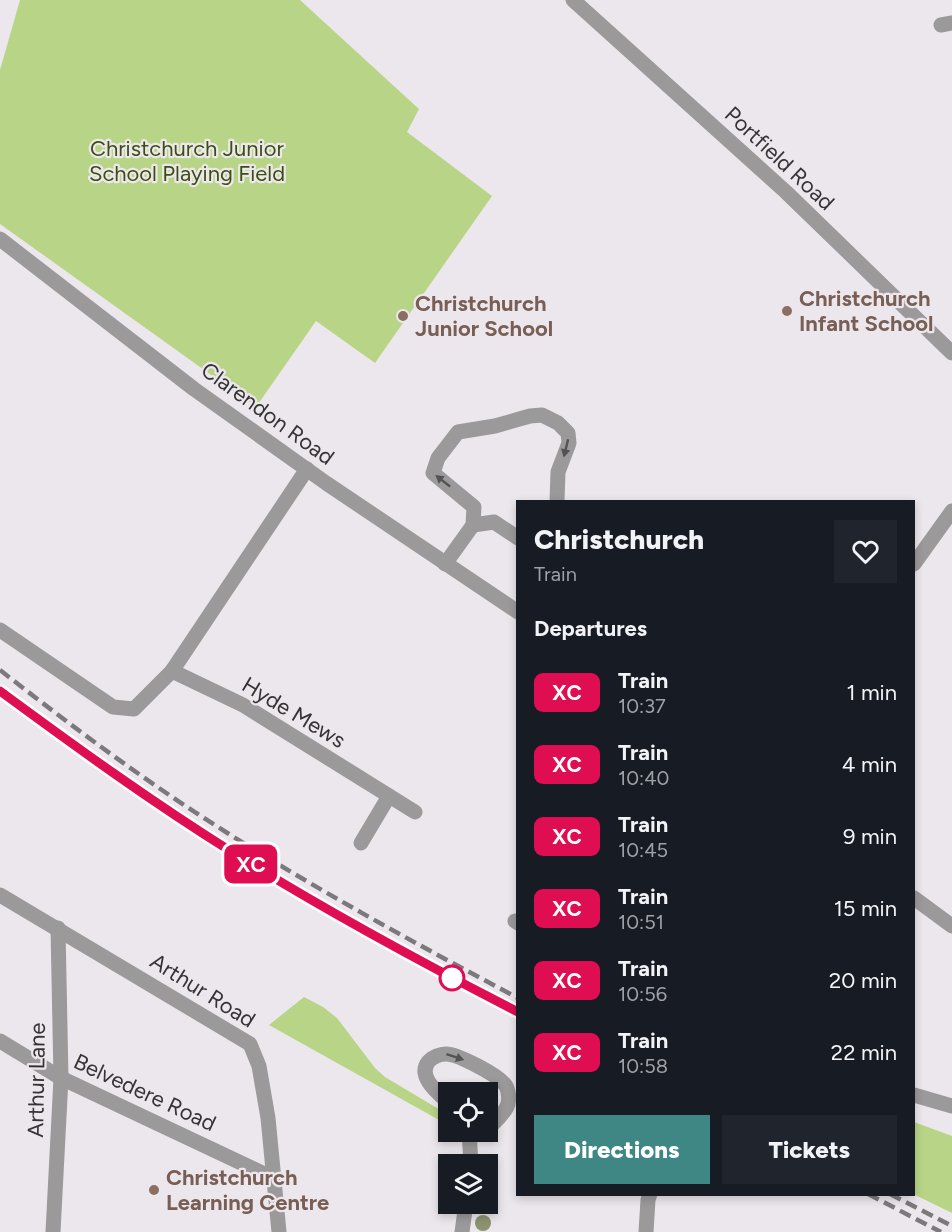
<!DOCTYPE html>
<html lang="en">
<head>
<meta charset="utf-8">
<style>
  :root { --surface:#171b24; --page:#20242c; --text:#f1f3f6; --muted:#9ea1a6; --accent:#3f8785 }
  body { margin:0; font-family:Figtree,sans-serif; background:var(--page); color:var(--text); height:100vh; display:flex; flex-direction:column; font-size:22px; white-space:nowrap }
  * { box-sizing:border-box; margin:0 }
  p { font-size:20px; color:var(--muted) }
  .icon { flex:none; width:33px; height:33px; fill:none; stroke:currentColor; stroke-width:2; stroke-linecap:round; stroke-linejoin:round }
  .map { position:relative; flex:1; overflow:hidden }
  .side { position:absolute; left:516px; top:500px; width:399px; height:696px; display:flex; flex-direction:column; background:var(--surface); border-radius:0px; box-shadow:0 3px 9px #0003 }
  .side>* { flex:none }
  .badge { padding:0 12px; border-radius:9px; font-size:21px; line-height:39px }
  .controls { position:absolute; left:438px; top:1082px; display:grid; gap:12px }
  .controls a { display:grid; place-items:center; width:60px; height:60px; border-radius:0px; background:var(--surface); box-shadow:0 3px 9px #0003; font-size:30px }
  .map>.badge { position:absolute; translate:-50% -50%; box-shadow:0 0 0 3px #fff }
  h2 { padding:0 18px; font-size:22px; line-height:54px }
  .round { display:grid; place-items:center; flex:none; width:63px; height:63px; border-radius:0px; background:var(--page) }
  .summary { display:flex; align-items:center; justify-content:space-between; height:102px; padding:0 18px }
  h1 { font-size:28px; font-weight:800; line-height:45px }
  .primary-button { display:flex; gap:12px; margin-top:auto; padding:12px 18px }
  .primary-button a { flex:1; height:69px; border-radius:0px; background:var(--accent); color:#fff; font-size:24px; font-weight:800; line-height:69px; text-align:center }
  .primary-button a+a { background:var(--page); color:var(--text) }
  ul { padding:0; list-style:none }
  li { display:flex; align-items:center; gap:18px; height:72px; padding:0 18px }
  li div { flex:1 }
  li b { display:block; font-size:22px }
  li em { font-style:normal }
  li .badge { min-width:66px; font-weight:700; text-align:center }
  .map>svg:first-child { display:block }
  .green { fill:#b8d587 }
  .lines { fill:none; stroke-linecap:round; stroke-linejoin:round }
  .minor { stroke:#9c999a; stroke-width:15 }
  .rail { stroke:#7c797c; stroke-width:4.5; stroke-dasharray:12 6; stroke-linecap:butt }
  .tree { fill:#8b9372 }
  .oneway { fill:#545253 }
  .line-casing { stroke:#fff; stroke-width:14 }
  .line { stroke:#df0d52; stroke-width:9 }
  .education-dot { fill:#8d6e63; stroke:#ece7ec; stroke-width:2 }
  .stop-dot { fill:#fff; stroke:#df0d52; stroke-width:3 }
  .labels { text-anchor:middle; stroke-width:4.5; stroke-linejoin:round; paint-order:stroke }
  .park-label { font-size:22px; fill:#3b4f0f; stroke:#ece7ec }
  .street-label { font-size:22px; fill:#353335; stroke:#ece7ec }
  .education-label { font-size:22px; font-weight:bold; fill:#785e54; stroke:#ece7ec; text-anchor:start }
</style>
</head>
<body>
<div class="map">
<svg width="952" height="1232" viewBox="0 0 952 1232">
  <rect width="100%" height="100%" fill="#ece7ec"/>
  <g class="green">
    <path d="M20 0H300L419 109 407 132 492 196 375 363 316 321 256 407 0 224V70Z"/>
    <path d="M304 997 323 1007 337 1018 375 1068 385 1077 447 1114 448 1125 269 1025Z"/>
    <path d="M914 1122 952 1136V1213L913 1194Z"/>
  </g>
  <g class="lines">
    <g class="minor">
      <path d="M573 0 786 192 952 353"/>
      <path d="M941 25 952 23"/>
      <path d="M0 239 194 389 326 483 518 612"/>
      <path d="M473 525 494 522 518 538"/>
      <path d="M445 564 473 525 474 507 433 473 438 458 458 432 495 426 530 416 542 415 558 423 568 433 569 443 558 472 557 501"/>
      <path d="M914 564 952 511"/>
      <path d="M0 630 113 707 134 709 172 671 243 705 415 812"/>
      <path d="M172 671 307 469"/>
      <path d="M361 843 389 796"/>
      <path d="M0 895 250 1044 259 1066 268 1118 279 1232"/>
      <path d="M914 898 952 926"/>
      <path d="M515 921 518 923"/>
      <path d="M0 1041 61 1078 273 1178"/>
      <path d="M914 1095 952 1106"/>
      <path d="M448 1102C438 1093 416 1076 429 1061 433 1057 440 1054 446 1054 458 1054 500 1076 506 1086 509 1092 509 1099 508 1104 505 1114 494 1122 488 1129"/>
      <path d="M469 1131 471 1164"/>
      <path d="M53 1232 61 1078 58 928"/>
      <path d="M462 1232 466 1203"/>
      <path d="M646 1232 648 1200 650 1194"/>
    </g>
    <g class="rail">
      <path d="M0 670C74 728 149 784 229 834 323 893 420 946 518 998"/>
      <path d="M0 691C76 747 152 802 232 852 324 910 421 962 518 1013"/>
      <path d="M868 1194 941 1232"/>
      <path d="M890 1194 952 1226"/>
    </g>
  </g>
  <circle class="tree" cx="483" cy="1223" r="8"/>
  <defs><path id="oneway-solid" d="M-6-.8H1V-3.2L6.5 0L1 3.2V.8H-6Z" transform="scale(1.5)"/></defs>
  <g class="oneway">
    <use href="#oneway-solid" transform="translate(566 448) rotate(104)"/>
    <use href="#oneway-solid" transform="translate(443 481) rotate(-142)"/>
    <use href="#oneway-solid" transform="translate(455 1057) rotate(18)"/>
  </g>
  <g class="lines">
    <defs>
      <path id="line" d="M0 691C76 747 152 802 232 852 324 910 421 962 518 1012"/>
    </defs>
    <use href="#line" class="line-casing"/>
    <use href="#line" class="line"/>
  </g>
  <g class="education-dot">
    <circle cx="787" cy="311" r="6"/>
    <circle cx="403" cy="316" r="6"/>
    <circle cx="154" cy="1190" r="6"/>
  </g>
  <circle class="stop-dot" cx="452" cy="978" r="12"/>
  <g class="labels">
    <g class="park-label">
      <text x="187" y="156">Christchurch Junior<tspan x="187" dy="25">School Playing Field</tspan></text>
    </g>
    <g class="street-label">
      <text transform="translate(780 158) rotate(43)" y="8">Portfield Road</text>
      <text transform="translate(268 413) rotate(36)" y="8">Clarendon Road</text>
      <text transform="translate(294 712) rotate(31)" y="8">Hyde Mews</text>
      <text transform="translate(203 990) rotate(32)" y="8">Arthur Road</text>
      <text transform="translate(36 1080) rotate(-89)" y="8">Arthur Lane</text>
      <text transform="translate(145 1092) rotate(25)" y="8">Belvedere Road</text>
    </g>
    <g class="education-label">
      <text x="799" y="306">Christchurch<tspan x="799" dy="25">Infant School</tspan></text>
      <text x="415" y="311">Christchurch<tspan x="415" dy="25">Junior School</tspan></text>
      <text x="166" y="1185">Christchurch<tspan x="166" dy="25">Learning Centre</tspan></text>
    </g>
  </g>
</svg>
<div class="controls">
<a><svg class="icon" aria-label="locate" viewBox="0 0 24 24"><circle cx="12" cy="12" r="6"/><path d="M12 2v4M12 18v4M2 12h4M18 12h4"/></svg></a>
<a><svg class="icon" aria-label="layers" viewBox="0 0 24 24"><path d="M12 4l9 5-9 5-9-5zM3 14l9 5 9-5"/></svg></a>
</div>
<b class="badge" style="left:251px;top:864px;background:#df0d52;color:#fff">XC</b>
<section class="side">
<div class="summary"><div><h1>Christchurch</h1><p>Train</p></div><a class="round"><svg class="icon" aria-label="heart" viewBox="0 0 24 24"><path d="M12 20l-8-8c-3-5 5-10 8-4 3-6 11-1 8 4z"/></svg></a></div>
<h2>Departures</h2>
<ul>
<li><span class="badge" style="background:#df0d52;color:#fff">XC</span><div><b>Train</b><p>10:37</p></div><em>1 min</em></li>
<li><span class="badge" style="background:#df0d52;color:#fff">XC</span><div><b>Train</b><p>10:40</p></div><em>4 min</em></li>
<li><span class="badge" style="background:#df0d52;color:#fff">XC</span><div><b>Train</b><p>10:45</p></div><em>9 min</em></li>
<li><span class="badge" style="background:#df0d52;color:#fff">XC</span><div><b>Train</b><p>10:51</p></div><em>15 min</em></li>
<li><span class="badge" style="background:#df0d52;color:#fff">XC</span><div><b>Train</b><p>10:56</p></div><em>20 min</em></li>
<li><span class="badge" style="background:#df0d52;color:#fff">XC</span><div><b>Train</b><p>10:58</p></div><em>22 min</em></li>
</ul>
<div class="primary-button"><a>Directions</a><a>Tickets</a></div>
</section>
</div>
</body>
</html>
